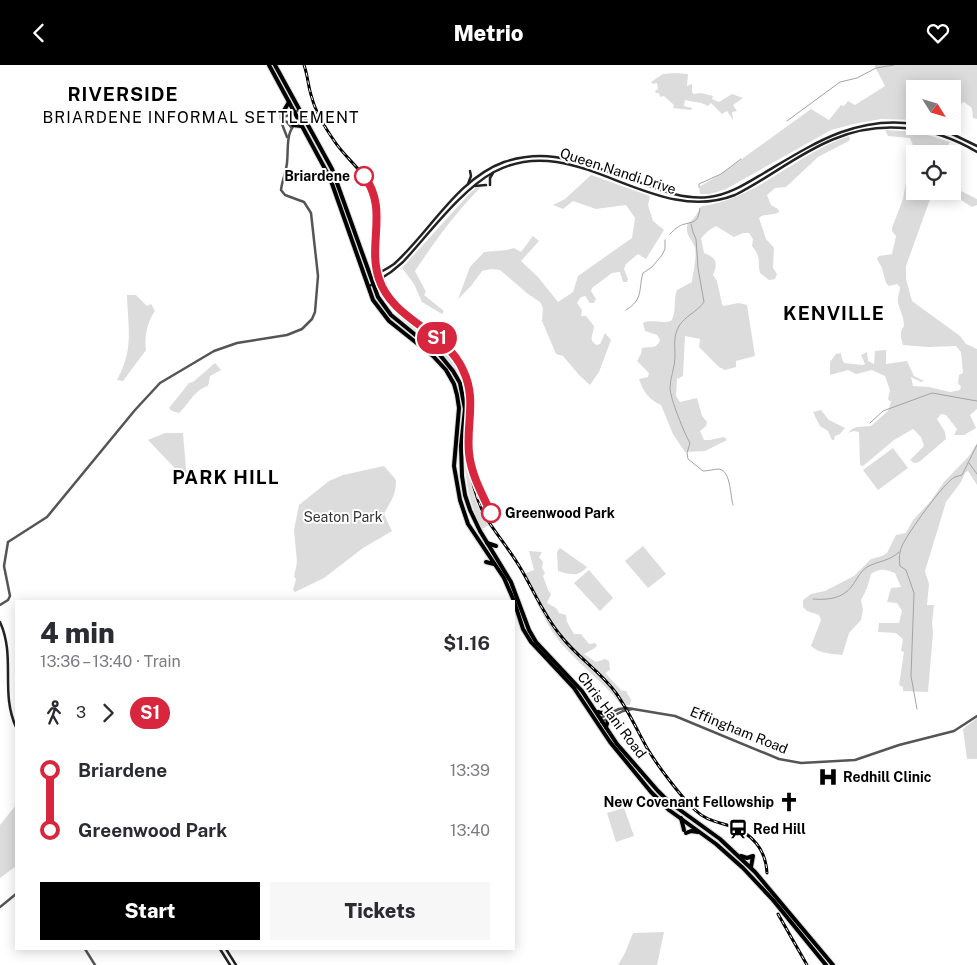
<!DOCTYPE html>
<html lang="en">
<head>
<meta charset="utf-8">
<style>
  :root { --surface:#fff; --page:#f7f7f7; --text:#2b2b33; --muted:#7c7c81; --accent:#000 }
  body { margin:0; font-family:"Public Sans",sans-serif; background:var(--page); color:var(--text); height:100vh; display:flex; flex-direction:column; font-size:19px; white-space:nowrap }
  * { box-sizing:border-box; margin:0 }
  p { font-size:16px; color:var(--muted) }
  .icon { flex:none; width:28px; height:28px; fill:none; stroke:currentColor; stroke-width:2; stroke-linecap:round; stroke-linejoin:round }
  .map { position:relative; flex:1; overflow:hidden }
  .side { position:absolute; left:15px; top:535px; width:500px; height:350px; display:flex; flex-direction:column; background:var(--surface); border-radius:0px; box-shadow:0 2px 12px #0003 }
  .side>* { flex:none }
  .badge { padding:0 10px; border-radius:16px; font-size:18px; line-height:32px }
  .needle { width:32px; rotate:127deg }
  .tools { position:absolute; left:906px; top:15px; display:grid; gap:10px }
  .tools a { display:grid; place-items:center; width:55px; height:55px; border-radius:0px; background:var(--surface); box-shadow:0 2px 12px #0003; font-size:25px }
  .map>.badge { position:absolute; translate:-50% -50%; box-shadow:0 0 0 2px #fff }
  .legs { display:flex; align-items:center; gap:8px; height:55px; padding:0 25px; font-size:16px }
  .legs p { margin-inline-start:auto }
  .head { display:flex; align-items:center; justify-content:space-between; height:85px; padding:0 25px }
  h1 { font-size:28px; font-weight:800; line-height:38px }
  .button { display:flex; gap:10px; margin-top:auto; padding:10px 25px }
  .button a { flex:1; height:58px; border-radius:0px; background:var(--accent); color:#fff; font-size:20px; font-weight:800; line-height:58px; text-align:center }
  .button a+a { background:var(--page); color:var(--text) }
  ul { padding:0 25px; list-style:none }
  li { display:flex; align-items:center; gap:18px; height:60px; font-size:19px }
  li i { display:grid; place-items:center; width:8px; height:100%; margin:0 6px; background:currentColor }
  li i::after { content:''; width:12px; height:12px; margin:-6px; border:4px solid; border-radius:50%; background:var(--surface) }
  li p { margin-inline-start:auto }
  li:first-child i { background:linear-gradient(#0000 50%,currentColor 0) }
  li:last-child i { background:linear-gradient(currentColor 50%,#0000 0) }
  header { display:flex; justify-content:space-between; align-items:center; height:65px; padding:0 25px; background:var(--accent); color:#fff; font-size:22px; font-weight:800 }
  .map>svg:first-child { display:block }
  .green { fill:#dcdcdc }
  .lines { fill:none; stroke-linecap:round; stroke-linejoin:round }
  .stream { stroke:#a3a3a3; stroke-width:1 }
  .primary-casing { stroke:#dbdbdb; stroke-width:6 }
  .tertiary { stroke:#555; stroke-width:2.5 }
  .secondary { stroke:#222; stroke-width:2.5 }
  .primary { stroke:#000; stroke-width:4 }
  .rail-casing { stroke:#000; stroke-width:3 }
  .rail { stroke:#fff; stroke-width:1; stroke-dasharray:4; stroke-linecap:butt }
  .line-1-casing { stroke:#fff; stroke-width:11 }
  .line-1 { stroke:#d7263d; stroke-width:8 }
  .stop-1-dot { fill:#fff; stroke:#d7263d; stroke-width:2.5 }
  .labels { text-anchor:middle; stroke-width:4; stroke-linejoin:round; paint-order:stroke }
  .street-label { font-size:14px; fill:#000; stroke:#fff }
  .stop-label { font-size:14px; font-weight:bold; fill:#000; stroke:#fff; text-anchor:end }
  .park-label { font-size:14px; fill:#333; stroke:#fff }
  .poi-label { font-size:14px; font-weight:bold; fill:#000; stroke:#fff; text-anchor:start }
  .quarter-label { font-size:16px; letter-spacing:1px; fill:#000; stroke:#fff }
  .district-label { font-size:19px; font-weight:bold; letter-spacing:1px; fill:#000; stroke:#fff }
</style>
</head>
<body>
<header><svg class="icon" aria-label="back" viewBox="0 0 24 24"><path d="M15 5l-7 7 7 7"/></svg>Metrio<svg class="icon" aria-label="heart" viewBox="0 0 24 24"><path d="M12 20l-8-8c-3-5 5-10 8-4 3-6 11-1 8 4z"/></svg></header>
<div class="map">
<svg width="977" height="900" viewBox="0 0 977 900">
  <rect width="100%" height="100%" fill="#fff"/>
  <g class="green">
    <path d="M874 0H977V54L973 53 972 43 964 37 957 41 956 51H953L952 24H915V55L881 54 854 59 831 65 726 124 710 129H700L699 122 721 109 811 44 829 55 841 40 844 41 848 36 855 40 885 21Z"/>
    <path d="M676 8 688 9 687 21 692 19V26L693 29 701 28 713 31 712 34 719 37 732 29 743 33 733 40 737 46 732 47 733 55 727 46 722 49 711 38 708 41C702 37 693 37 685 35L684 41 692 43 691 45 673 43 674 40 664 31 660 32 659 28H656L655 26 658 24 657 18 653 19 651 17 663 9Z"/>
    <path d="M885 65 918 67 950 77 942 89H915V126H933L906 201V214L912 236 960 271 966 279 977 284V344L970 350 976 363 964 370H954L957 364 946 350 941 349 937 354 945 367 946 374 919 397 914 398 910 395 924 381 921 372 913 364 894 375 863 401 860 400 859 367 854 366 848 368 852 364 857 362 871 361 888 346 891 337 888 334 890 325 885 311 872 305 856 309 848 305 830 310V297L836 289 841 288 842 294 844 298 863 300 865 299 861 290 867 287 868 296 874 299 875 286 886 285V299L907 296 914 311 924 316 921 317 911 312 913 321 929 322 950 327 960 325 961 322 958 318 959 310 963 308 961 287 956 281 929 282 903 280C901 273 899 267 904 261 904 253 900 245 898 238 897 233 900 226 900 222L897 219 889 221 886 218 882 203 877 194 879 191 892 189 896 171 892 166V163L903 134 913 80 910 73 888 71Z"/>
    <path d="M849 71 850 75 847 77 818 92 786 122 775 123 767 130 771 140 778 144 779 147C773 151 764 148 759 153L766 174 774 183 773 203 777 209 775 214 769 215 760 208C757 196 762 193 752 181L753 174 749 168H743L734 172 716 161 708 166 701 173 704 188C717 193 718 197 713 210L717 216 722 239 723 241 739 238 747 240 755 291 736 296V302L725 305 719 302 699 282 700 274 685 271 683 311 677 314 676 331 680 337 697 333 702 351 707 357 706 361 700 366 704 375H710L724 372 727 375 705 386 685 387 673 369 661 340C649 335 643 326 639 314L648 312 649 308 637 296 641 289 642 283C650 281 656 285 660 275L657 270 645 266 643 258C651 254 661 259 671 256 677 248 673 234 677 225L692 217C693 207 697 193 695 183 692 173 686 173 687 160L694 153 702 141C757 134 797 88 849 71Z"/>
    <path d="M591 110 650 131 648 140 653 156 664 165 646 194 638 189 626 199 624 204 628 214 627 217H623L620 207 612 208 592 223 591 226 596 234 594 238H590L585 231 581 232 577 238 582 245 581 251H586L594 261C594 269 587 275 597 280L600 279 605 268 611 275 599 307 590 320 579 310 563 291 556 289 542 256 543 243 540 237 528 229 500 205 491 204 482 206 471 221 458 234 470 202 484 187 507 185 514 183 521 187 533 171 539 176 521 196 538 212 558 237 573 227 578 211 632 173 635 153 626 140 596 144 573 136 563 144 553 140 565 134Z"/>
    <path d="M481 122C456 147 435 176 415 206L426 227 424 230 444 246 442 249 422 237 414 219 402 203 471 127 476 123Z"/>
    <path d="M953 122 977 134V140L972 142 961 135 943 126H952Z"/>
    <path d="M382 218C393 242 410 249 432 262L431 264C459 290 475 312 472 352L468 351C471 283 404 274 378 224V220Z"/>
    <path d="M127 230H136L147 241 151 239 155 246C147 257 144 272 146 285L123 316 117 315C134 284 128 264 127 230Z"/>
    <path d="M215 298 221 305 210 311 208 321C194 325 189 339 179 348L172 346 169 343 189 318 193 317Z"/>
    <path d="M821 345 829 355 845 363 840 369 835 371 834 375H832L828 366 820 361 813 347Z"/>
    <path d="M165 368H183L186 404 190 419 148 375Z"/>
    <path d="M470 368 471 395 467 397C471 419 475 442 489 460L482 464C466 434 463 402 466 369Z"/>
    <path d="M977 378V420L968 406 965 408 961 417 946 437 925 506 929 519 927 540H934L932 558 933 568 928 627 903 626V622L899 620 904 587 901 586 903 574 896 568 878 567 879 558H899L902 546 897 538 887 537 891 523 901 522 895 508C885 504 880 503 871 509L867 523 861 535 863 545 861 555 849 568 843 588 842 590C832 589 818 588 811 581L821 555 819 550 807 546 803 542V535L811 529 825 526 854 511 871 494 882 491 887 488 896 470 906 468 913 455 930 437 944 417 969 391Z"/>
    <path d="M893 383 908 403 878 425 863 405Z"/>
    <path d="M384 401 396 415C396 431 391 435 384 449L392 466 363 483 324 513 295 527 293 525 296 514 294 512 297 497 294 465 299 440 329 416 343 410Z"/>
    <path d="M643 481 666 509 648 523 625 496Z"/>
    <path d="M560 483 587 502C577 513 570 509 558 506L557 487Z"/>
    <path d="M529 486 542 487 539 492 543 497 542 503 545 508 543 511 548 525 551 529 547 538 556 543 559 548 566 550 567 557 574 569H581L589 579 595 578 597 580 595 583 584 589 596 597 605 594 609 596 610 605 605 608 622 626H626L631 635 630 640 622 641C604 617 579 600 560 577 543 556 536 533 523 509L534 505Z"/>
    <path d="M589 505 613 533 600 546 574 518Z"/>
    <path d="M977 653V694H967L963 664Z"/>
    <path d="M16 740V801L0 813V760Z"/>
    <path d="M624 743 634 771 616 777 607 748Z"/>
    <path d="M664 867 657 900H618L625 888 633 868Z"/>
  </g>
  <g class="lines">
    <g class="stream">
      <path d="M787 56 840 17 857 13 876 3 894 0"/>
      <path d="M699 122V119L721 109 741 94"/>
      <path d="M691 159 693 167 696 174 698 203 704 237C697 247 685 251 679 261 673 272 675 281 675 292 675 302 670 313 670 323 670 333 685 370 690 378L687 388 688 394 703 406C709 406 714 404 719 404 731 406 730 430 733 440"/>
      <path d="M670 169C674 165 679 160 685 159 697 156 698 156 700 143"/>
      <path d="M626 245C644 234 638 225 643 208L652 202 662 190 665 184V175"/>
      <path d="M870 358 883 346 932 328 977 336"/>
      <path d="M969 398 977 409"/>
      <path d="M813 534C828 535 842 534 852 521 857 514 860 507 867 502 878 496 890 496 899 487"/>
      <path d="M917 644 911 611 914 528 906 505 900 501C899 493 899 488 902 481 907 469 945 416 955 412 957 411 960 411 962 410L977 380"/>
    </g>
    <defs>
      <g id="primary">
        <path d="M269 0 330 113 373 235 389 256 433 291 446 305 454 319 457 330 459 343 454 401 460 435 468 459 504 513 514 536"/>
        <path d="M275 0 332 104 378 232 391 250 440 290 453 306 460 318 465 344 461 381 462 411 465 430 470 445 480 466 511 517 529 565 536 577 582 626 617 679 658 726 669 737 720 774 755 807 833 900"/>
        <path d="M282 53V49L289 37"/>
        <path d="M293 60 301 61"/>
        <path d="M487 478 496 481"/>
        <path d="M486 497 494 499"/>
        <path d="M514 536 523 564 531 577 574 623 610 677 651 727 669 745 716 779 743 803 773 835 826 900"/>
        <path d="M598 647 608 649"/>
        <path d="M606 662 609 652"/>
        <path d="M681 753 684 765"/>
        <path d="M686 768 691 766 698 767"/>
        <path d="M741 791 747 793 753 791 751 802"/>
      </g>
    </defs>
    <use href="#primary" class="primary-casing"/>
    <g class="tertiary">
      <path d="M282 55 287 57 291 62"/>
      <path d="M287 72 282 59V53L299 45"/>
      <path d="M0 540 8 535 10 531 4 501 8 477 47 452 135 345 160 318 214 286 237 278 287 270 302 264 312 254 315 247 318 211 311 148 304 137 285 130 281 125C282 116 286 107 287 98 289 78 284 65 303 52"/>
      <path d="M600 653 619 644 627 643 675 651 779 694 801 698 855 695 899 680 954 666 977 651"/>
      <path d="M601 657 623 646 632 644"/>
      <path d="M0 842 16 829"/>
      <path d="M85 884 95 900"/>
    </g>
    <g class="secondary">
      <path d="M928 61 948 67 977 81"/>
      <path d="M468 119 471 111 470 106"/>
      <path d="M490 120V113L493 108"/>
      <path d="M475 121 486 120"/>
      <path d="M371 212C379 208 387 204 394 199 430 167 457 114 504 97 541 85 569 93 604 105 614 109 625 112 636 116 660 125 683 135 709 132 729 130 747 118 764 108 813 79 856 50 915 59"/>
      <path d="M368 222 391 207 403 197C428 170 462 124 494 107 576 63 651 163 735 130 769 113 799 88 834 74 881 54 934 61 977 87"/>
      <path d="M0 557C16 592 0 627 16 662"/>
      <path d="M220 884 230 900"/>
      <path d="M226 884 236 900"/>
    </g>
    <use href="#primary" class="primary"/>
    <defs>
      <g id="rail">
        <path d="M304 0C308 11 308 22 312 33 316 49 326 64 335 77 347 95 369 110 375 132 384 164 367 197 385 228 406 261 448 269 464 307 478 340 463 364 468 395 471 413 476 434 485 451 496 469 510 485 521 504 534 526 544 551 561 571 577 592 600 606 616 628 628 645 637 665 647 683 657 700 681 732 695 745 705 755 718 757 730 761 752 768 766 785 767 808"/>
        <path d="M778 849 807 900"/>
      </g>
    </defs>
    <use href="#rail" class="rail-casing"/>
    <use href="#rail" class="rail"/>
  </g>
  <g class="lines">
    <defs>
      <path id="line-1" d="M364 111C389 144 367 179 379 214 393 256 445 265 463 305 477 334 466 358 469 388 471 409 482 429 491 448"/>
    </defs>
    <use href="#line-1" class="line-1-casing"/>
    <use href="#line-1" class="line-1"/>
  </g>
  <defs>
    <symbol id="hospital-bare" viewBox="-9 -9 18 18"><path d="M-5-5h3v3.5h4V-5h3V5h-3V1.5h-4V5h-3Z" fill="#000" stroke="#fff" stroke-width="2.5" paint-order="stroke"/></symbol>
    <symbol id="church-bare" viewBox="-9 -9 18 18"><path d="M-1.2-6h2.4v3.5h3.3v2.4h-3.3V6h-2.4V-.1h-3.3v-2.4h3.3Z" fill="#000" stroke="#fff" stroke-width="2.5" paint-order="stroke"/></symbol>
    <symbol id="station-bare" viewBox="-9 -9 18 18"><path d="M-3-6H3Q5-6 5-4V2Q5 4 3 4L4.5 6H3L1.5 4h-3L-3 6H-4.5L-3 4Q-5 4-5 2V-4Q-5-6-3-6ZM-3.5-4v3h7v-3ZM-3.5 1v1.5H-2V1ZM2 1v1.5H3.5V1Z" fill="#000" stroke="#fff" stroke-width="2.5" paint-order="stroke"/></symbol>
  </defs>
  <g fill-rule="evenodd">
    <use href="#hospital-bare" x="814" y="698" width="28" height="28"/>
    <use href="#church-bare" x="775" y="723" width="28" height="28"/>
    <use href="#station-bare" x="724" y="750" width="28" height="28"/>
  </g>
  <g class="stop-1-dot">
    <circle cx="364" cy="111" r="9"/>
    <circle cx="491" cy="448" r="9"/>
  </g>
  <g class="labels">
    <g class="street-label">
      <text transform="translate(618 106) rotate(18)" y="5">Queen Nandi Drive</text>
      <text transform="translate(612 650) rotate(53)" y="5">Chris Hani Road</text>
      <text transform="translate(739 665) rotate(22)" y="5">Effingham Road</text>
    </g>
    <g class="stop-label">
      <text x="350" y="116">Briardene</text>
      <text x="505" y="453" text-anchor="start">Greenwood Park</text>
    </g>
    <g class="park-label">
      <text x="343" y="457">Seaton Park</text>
    </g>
    <g class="poi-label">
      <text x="843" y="717">Redhill Clinic</text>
      <text x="774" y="742" text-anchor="end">New Covenant Fellowship</text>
      <text x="753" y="769">Red Hill</text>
    </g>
    <g class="quarter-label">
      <text x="201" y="58">BRIARDENE INFORMAL SETTLEMENT</text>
    </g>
    <g class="district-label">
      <text x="123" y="36">RIVERSIDE</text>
      <text x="834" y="255">KENVILLE</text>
      <text x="226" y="419">PARK HILL</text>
    </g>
  </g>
</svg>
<div class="tools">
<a><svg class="needle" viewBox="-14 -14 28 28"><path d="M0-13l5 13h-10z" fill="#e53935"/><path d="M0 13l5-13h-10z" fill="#7c7c81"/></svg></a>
<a><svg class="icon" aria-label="locate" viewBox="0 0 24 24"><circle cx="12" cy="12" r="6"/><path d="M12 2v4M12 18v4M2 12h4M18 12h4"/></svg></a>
</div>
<b class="badge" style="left:437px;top:273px;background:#d7263d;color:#fff">S1</b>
<section class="side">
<div class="head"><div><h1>4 min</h1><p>13:36 – 13:40 · Train</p></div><b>$1.16</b></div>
<div class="legs"><svg class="icon" aria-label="walk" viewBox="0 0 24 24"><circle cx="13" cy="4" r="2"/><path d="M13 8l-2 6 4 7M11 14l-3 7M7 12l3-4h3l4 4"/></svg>3<svg class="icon" aria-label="forward" viewBox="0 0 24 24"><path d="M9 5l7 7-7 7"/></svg><b class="badge" style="background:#d7263d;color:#fff">S1</b></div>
<ul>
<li><i style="color:#d7263d"></i><b>Briardene</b><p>13:39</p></li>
<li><i style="color:#d7263d"></i><b>Greenwood Park</b><p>13:40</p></li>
</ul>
<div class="button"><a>Start</a><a>Tickets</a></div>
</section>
</div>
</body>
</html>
